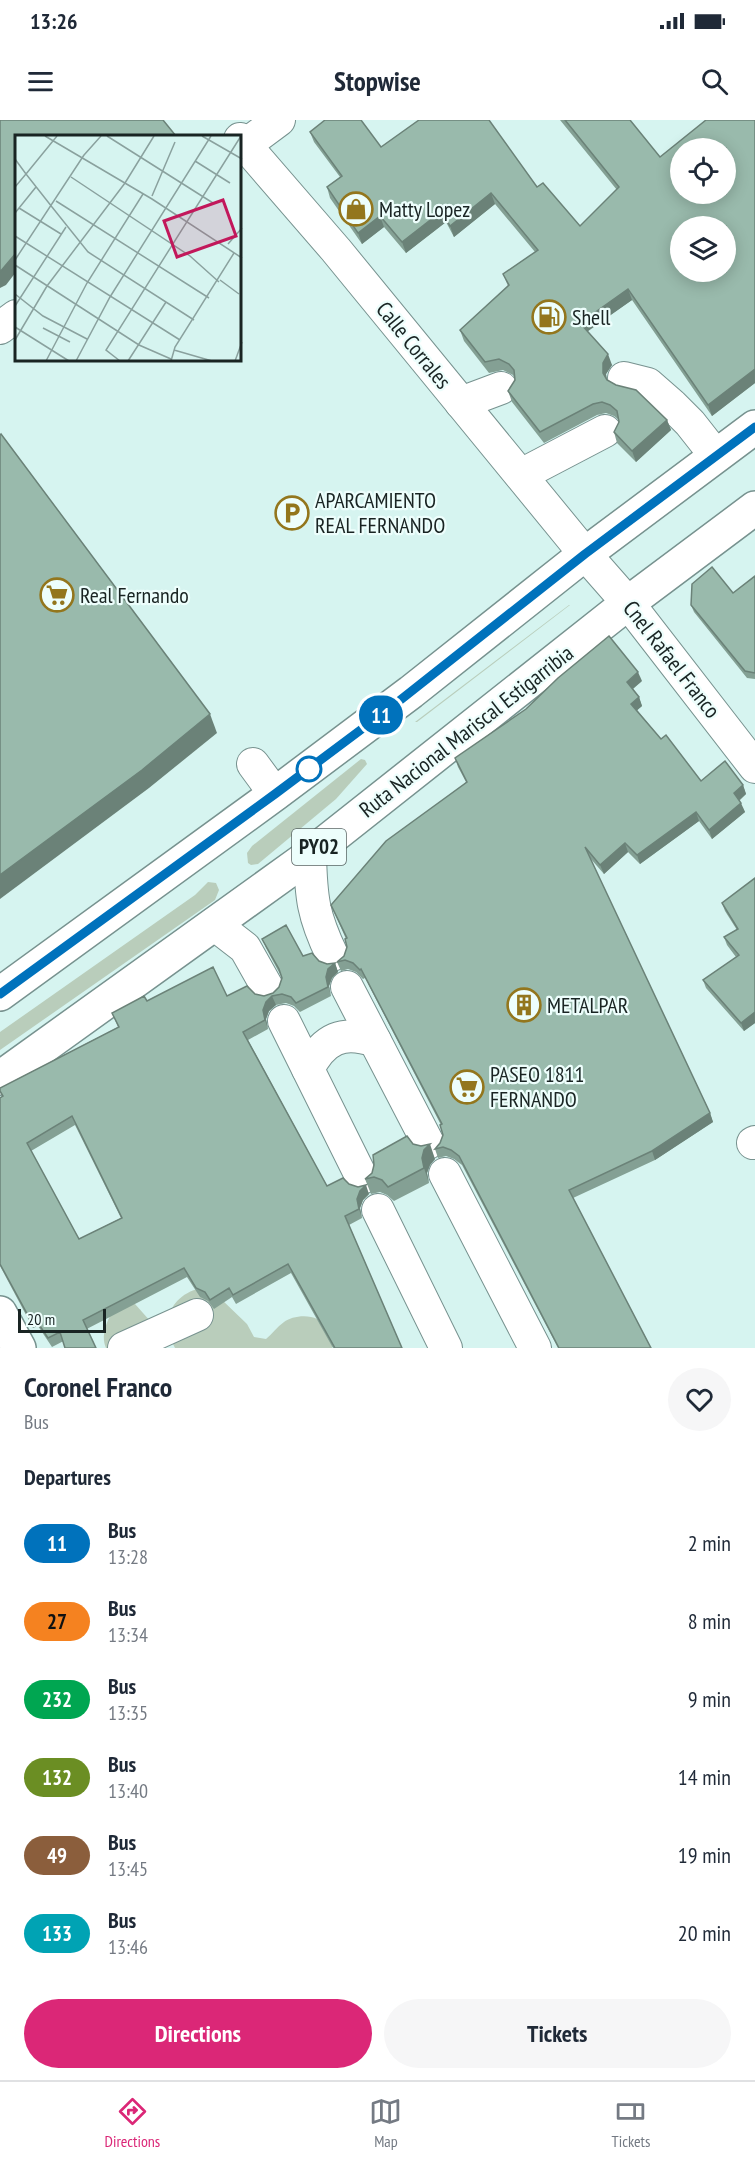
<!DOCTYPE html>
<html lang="en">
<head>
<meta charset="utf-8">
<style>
  :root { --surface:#fff; --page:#f6f6f7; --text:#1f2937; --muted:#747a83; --line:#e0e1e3; --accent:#db2777 }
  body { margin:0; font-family:"PT Sans Narrow",sans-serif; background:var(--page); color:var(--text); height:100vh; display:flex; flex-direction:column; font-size:22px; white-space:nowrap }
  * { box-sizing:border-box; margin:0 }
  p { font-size:20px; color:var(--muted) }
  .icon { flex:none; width:33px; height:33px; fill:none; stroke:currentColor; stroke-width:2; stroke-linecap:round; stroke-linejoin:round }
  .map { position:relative; height:1228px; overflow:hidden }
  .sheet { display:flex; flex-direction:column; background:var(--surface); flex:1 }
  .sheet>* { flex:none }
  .badge { padding:0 12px; border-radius:20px; font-size:21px; line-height:39px }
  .buttons { position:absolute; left:670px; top:18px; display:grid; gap:12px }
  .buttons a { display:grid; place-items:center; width:66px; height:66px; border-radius:50%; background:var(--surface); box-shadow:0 3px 15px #0003; font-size:30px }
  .scale { position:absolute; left:18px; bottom:15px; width:88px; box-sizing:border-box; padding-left:6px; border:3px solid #192423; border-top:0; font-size:16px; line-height:21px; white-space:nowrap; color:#192423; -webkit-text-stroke:4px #edfefc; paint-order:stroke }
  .map>.badge { position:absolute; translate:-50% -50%; box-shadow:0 0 0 3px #fff }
  h2 { padding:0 24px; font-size:22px; line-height:54px }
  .round { display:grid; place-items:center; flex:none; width:63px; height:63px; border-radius:32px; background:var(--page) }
  .overview { display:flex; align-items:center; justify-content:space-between; height:102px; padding:0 24px }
  h1 { font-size:28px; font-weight:800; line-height:45px }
  .primary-button { display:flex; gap:12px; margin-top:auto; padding:12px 24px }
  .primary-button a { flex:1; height:69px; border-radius:36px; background:var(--accent); color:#fff; font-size:24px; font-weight:800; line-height:69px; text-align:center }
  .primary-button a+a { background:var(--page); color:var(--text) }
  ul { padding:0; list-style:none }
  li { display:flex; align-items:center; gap:18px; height:78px; padding:0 24px }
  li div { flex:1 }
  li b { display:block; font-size:22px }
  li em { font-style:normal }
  li .badge { min-width:66px; font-weight:700; text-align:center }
  .status { display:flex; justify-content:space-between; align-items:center; height:42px; padding:0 30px; background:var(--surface); direction:ltr }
  .status svg { height:16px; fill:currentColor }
  header { display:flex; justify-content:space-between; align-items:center; height:78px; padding:0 24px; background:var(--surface); font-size:27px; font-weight:800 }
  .tab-bar { display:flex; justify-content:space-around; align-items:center; height:84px; border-top:2px solid var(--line); background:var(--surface); font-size:16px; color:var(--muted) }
  .tab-bar a { display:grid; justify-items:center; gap:3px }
  .tab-bar .current { color:var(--accent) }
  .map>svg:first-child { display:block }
  .green { fill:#b9cdbb }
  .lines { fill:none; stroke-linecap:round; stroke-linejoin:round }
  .minor-casing { stroke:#77928f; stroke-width:34 }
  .major-casing { stroke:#77928f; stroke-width:36 }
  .highway-casing { stroke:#77928f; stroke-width:36 }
  .minor { stroke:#fff; stroke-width:32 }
  .major { stroke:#fff; stroke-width:33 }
  .highway { stroke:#fff; stroke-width:33 }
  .wall { fill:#84a094; fill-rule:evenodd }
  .shaded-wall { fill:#6b8278 }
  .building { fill:#99baac; stroke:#6b8278; stroke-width:1.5; fill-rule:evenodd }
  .line-casing { stroke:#fff; stroke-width:14 }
  .line { stroke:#0072bc; stroke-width:9 }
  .stop-dot { fill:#fff; stroke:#0072bc; stroke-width:3 }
  .labels { text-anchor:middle; stroke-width:4.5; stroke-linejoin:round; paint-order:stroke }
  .shield { fill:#edfefc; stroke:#596564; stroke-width:1.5 }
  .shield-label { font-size:21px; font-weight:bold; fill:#192423 }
  .poi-label { font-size:22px; fill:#192423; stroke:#edfefc; text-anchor:start }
  .street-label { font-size:22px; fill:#192423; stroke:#edfefc }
  .inset-road { fill:none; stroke:#8aa19e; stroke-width:1.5 }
  .view { fill:#c2185b; fill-opacity:0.15; stroke:#c2185b; stroke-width:3 }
  .inset-edge { fill:none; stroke:#192423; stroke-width:3 }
</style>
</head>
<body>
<div class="status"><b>13:26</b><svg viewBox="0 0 49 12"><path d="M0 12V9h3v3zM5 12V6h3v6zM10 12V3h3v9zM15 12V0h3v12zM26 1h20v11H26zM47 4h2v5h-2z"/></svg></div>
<header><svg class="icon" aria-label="menu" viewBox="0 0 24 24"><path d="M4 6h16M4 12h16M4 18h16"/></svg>Stopwise<svg class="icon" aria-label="search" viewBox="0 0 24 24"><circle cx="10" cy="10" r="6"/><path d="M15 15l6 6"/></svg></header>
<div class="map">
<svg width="755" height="1228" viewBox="0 0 755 1228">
  <rect width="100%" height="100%" fill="#d6f4f0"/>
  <g class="green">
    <path d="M570 485 417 602H415L569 485Z"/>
    <path d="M361 639 365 640 367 644 336 679 258 744 251 745 248 743 247 733 252 726Z"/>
    <path d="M208 762 216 763 219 770 215 780 0 930V912L195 775Z"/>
    <path d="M197 1169 220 1178 247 1204 254 1217 266 1219C272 1214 277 1207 284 1202 291 1196 308 1194 317 1199 323 1203 329 1212 334 1217L332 1228H175C161 1203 169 1178 197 1169Z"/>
    <path d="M135 1184 151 1202 155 1228H106C100 1213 108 1200 115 1186Z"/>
  </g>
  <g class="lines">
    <defs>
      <g id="minor">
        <path d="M240 19 336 130 585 434 628 483 755 647"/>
        <path d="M240 29 279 0"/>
        <path d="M0 208 16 196"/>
        <path d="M624 258 648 264 672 285 690 303 716 336"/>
        <path d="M461 283 501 268"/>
        <path d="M521 355 605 311"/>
        <path d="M253 644 275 674"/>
        <path d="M310 735C311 777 313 796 332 835"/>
        <path d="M214 804 245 828 267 867"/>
        <path d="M347 867 428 1023"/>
        <path d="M284 901 362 1058"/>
        <path d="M308 949C324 918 343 910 375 921"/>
        <path d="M753 1023 755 1022"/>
        <path d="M445 1054 535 1228"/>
        <path d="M378 1090 446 1228"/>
        <path d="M124 1228 197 1195"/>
      </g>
      <path id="major" d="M0 1193 19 1228"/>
      <g id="highway">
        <path d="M0 874 275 674 411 572 585 434 755 307"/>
        <path d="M0 958 302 741 628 483 755 388"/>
      </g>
    </defs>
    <use href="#minor" class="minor-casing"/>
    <use href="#major" class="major-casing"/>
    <use href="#highway" class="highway-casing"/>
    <use href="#minor" class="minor"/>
    <use href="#major" class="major"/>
    <use href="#highway" class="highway"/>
  </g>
  <g class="wall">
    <path d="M560 0H630L660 37 755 0V263L712 296 632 180 587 211 612 245 606 254 607 259 667 300 671 310 636 342 617 323 614 312 619 302V300L614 296 606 293 597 295 544 323 512 282 508 271 515 260 513 255 503 250 489 253 464 221 460 210 508 166 503 154 535 132 495 84 454 117 446 102 406 133 384 107 362 124 330 78 327 67 340 57 314 22 310 12 381 27 537 67 580 106 617 70Z"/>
    <path d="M755 456V559L747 558 694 492 691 485 733 473Z"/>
    <path d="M642 561 633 569 639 577 642 586 637 590 661 619 701 661 743 665 746 674 739 681 745 692 712 719 699 701 640 744 628 732 604 754 590 738 710 993 713 1002 655 1040 573 1078 651 1228H558L462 1045 454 1039 446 1036 438 1038 435 1029 440 1023 443 1015 441 1005 365 858 363 859 356 852 348 849 341 851 337 842 344 836 347 827 346 819 331 785 466 662 458 647 455 638Z"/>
    <path d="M755 758V903L744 911 706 868 703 860 736 837 727 825 724 817 737 810 725 791 722 783Z"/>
    <path d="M262 819 303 836 327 844 335 843 338 852 332 858 329 866 331 876 300 892 294 886 286 883 276 885 269 891 266 899 268 909 248 920 327 1066 349 1064 369 1074 363 1080 360 1088 362 1098 349 1105 402 1228H333L291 1153 236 1184 232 1177 214 1189 208 1181 200 1177 187 1157 52 1227 38 1206 33 1208 0 1146V978L2 977 0 972V968L118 907 112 893 147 881 255 874 264 876 273 873 279 867 282 858 266 828ZM75 1005 121 1098 79 1119 31 1031Z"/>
    <path d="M413 1024 435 1039 430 1045 427 1053 429 1063 394 1081 387 1075 380 1072 371 1074 365 1059 372 1053 374 1045Z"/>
  </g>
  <g class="shaded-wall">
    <path d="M491 73 495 84 454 117 450 106Z"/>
    <path d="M442 91 446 102 406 133 402 122Z"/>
    <path d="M380 96 384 107 362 124 358 113Z"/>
    <path d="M16 133V152L6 165 0 168V152Z"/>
    <path d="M628 169 632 180 584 214 580 203Z"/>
    <path d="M608 234 612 245 606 254 607 263 603 253V243Z"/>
    <path d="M755 249V263L712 296 708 285Z"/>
    <path d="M667 300 671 310 636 342 632 331Z"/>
    <path d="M638 552 642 561 630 571 627 562Z"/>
    <path d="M639 577 642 586 634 593 631 584Z"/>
    <path d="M210 594 217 613 149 668 0 779V755Z"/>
    <path d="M743 665 746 674 737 682 734 673Z"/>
    <path d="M741 683 745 692 712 719 709 710Z"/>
    <path d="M696 692 699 701 640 744 637 735Z"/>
    <path d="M625 723 628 732 604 754 600 745Z"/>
    <path d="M335 843 338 852 332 858 329 866 331 876 326 857 328 849Z"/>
    <path d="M272 876 276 885 269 891 266 899 268 909 265 900 263 890 266 882Z"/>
    <path d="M755 892V903L744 911 741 903Z"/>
    <path d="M710 993 713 1002 655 1040 652 1031Z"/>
    <path d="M430 1024 435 1039 430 1045 427 1053 429 1063 424 1048 422 1038 424 1030Z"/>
    <path d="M366 1065 369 1074 363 1080 360 1088 362 1098 359 1089 357 1079 360 1071Z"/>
  </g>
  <g class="building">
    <path d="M0 0H163L176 16H16V133L0 152Z"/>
    <path d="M325 0H361L381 27 419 0H489L537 67 543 63 580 106 619 67 565 0H630L660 37 706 0H755V249L708 285 628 169 580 203 608 234 603 243V253L607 260 616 265 636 270 667 300 632 331 614 312 619 302 617 291 610 285 602 282 593 284 540 312 508 271 515 260 514 250 509 244 499 239 485 242 460 210 509 165 503 154 538 130 491 73 450 106 442 91 402 122 380 96 358 113 327 67 342 56 310 12ZM681 28H726V74H681ZM681 106H726V152H681Z"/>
    <path d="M1 314 210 594 142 650 0 755V315Z"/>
    <path d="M712 447 733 473 755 456V553L745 551 691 485 692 464Z"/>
    <path d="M609 516 638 552 627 562 639 577 631 584 661 619 666 615 701 661 725 641 743 665 734 673 741 683 709 710 696 692 637 735 625 723 600 745 585 727 710 993 652 1031 569 1070 651 1228H559L459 1036 451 1030 443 1027 435 1029 440 1023 443 1015 440 1005 442 1004 361 849 360 850 353 843 345 840 337 842 344 836 347 827 345 819 347 818 331 785 386 721 467 662 455 638 526 589 558 558Z"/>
    <path d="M755 758V892L741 903 703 860 739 835 724 817 738 809 722 783Z"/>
    <path d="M286 805 303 836 312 833 319 841 327 844 335 843 328 849 326 857 328 867 296 883 291 877 282 874 272 876 266 882 263 890 265 900 243 912 327 1066 343 1058 349 1064 358 1067 366 1065 360 1071 357 1079 359 1089 345 1096 402 1228H335L288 1144 233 1175 229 1168 210 1180 205 1172 196 1168 184 1148 83 1200 96 1228H65L60 1212 48 1218 34 1197 30 1199 0 1144V978L3 976 0 971V968L119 907 112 893 144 876 147 881 213 847 227 876 247 866 255 874 264 876 273 873 279 867 282 858 279 849 262 819ZM72 996 122 1098 79 1119 27 1023Z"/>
    <path d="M407 1016 413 1024 421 1026 430 1024 424 1030 422 1038 424 1048 388 1067 382 1060 374 1057 365 1059 372 1053 374 1045 373 1035Z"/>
  </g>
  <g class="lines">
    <defs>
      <path id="line" d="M0 874 275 674 394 585 585 434 755 307"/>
    </defs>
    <use href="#line" class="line-casing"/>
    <use href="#line" class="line"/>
  </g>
  <defs>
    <symbol id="shop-ring" viewBox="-11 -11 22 22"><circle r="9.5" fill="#edfefc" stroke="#93761d" stroke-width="1.5"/><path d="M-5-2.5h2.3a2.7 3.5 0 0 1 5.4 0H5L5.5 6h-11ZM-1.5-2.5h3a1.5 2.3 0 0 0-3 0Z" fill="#93761d"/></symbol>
    <symbol id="fuel-ring" viewBox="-11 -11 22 22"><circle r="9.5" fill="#edfefc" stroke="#93761d" stroke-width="1.5"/><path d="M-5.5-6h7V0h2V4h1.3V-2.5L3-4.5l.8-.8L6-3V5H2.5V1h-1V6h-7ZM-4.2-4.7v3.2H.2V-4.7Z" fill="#93761d"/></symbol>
    <symbol id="parking-ring" viewBox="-11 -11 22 22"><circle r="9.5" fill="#edfefc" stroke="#93761d" stroke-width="1.5"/><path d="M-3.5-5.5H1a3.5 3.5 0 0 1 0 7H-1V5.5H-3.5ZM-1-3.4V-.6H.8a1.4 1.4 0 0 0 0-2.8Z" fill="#93761d"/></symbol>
    <symbol id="supermarket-ring" viewBox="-11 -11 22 22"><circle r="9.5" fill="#edfefc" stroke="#93761d" stroke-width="1.5"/><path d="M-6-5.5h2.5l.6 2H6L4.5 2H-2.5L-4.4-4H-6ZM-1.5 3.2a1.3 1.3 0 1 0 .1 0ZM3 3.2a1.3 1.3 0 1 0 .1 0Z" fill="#93761d"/></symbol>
    <symbol id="building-ring" viewBox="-11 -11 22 22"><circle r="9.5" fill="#edfefc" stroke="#93761d" stroke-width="1.5"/><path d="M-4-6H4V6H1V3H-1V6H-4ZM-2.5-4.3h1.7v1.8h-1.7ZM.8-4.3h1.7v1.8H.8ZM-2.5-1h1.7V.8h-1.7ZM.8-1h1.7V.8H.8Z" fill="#93761d"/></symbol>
  </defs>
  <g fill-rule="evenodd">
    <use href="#shop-ring" x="337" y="70" width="38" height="38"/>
    <use href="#fuel-ring" x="530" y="178" width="38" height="38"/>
    <use href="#parking-ring" x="273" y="374" width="38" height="38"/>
    <use href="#supermarket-ring" x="38" y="456" width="38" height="38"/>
    <use href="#building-ring" x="505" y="866" width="38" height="38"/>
    <use href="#supermarket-ring" x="448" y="948" width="38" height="38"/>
  </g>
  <circle class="stop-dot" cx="309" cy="649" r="12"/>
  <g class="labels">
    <rect class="shield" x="292" y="709" width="54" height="36" rx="4.5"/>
    <g class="shield-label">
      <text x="319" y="734">PY02</text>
    </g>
    <g class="poi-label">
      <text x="379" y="97">Matty Lopez</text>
      <text x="572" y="205">Shell</text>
      <text x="315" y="388">APARCAMIENTO<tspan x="315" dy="25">REAL FERNANDO</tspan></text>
      <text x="80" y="483">Real Fernando</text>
      <text x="547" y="893">METALPAR</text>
      <text x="490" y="962">PASEO 1811<tspan x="490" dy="25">FERNANDO</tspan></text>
    </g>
    <g class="street-label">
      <text transform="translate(414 225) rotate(51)" y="8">Calle Corrales</text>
      <text transform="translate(672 539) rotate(52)" y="8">Cnel Rafael Franco</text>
      <text transform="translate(466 611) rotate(-38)" y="8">Ruta Nacional Mariscal Estigarribia</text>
    </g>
  </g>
  <g transform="translate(15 15)">
    <rect width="226" height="226" fill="#d6f4f0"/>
    <path class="inset-road" d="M30 1 137 64 227 123M92 1 198 68M187 1 227 24M69 20 86 1M0 24 11 39 0 52M180 26 215 48M56 42 175 121 204 147M137 61 160 7M41 66 194 163M37 72 73 117 179 185M37 72 11 39 42 1M4 73 46 99M0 78 21 52M0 101 165 205M213 109 227 93M0 125 69 20M0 130 124 210 156 224M205 145 224 159M0 159 28 181 72 204M0 171 51 92M0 192 54 226M28 193 55 207M0 205 32 151 110 48 139 1M159 215 197 226M31 226 72 148 128 59M61 226 95 162 196 1M105 226 91 215 226 1M113 226 151 167M156 226 160 212 219 118M220 226 227 207"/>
    <path class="view" d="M208 65 221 101 162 122 149 86Z"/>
    <rect width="226" height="226" class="inset-edge"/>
  </g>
</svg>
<div class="buttons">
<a><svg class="icon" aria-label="locate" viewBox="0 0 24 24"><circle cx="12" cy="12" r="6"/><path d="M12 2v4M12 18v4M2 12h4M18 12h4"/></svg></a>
<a><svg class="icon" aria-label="layers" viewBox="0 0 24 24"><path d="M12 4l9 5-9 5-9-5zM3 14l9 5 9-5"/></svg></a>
</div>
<div class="scale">20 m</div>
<b class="badge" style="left:381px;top:595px;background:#0072bc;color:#fff">11</b>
</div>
<section class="sheet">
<div class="overview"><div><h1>Coronel Franco</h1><p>Bus</p></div><a class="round"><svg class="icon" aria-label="heart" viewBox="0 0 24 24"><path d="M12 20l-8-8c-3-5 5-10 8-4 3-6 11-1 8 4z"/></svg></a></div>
<h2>Departures</h2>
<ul>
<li><span class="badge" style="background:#0072bc;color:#fff">11</span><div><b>Bus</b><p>13:28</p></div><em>2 min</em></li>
<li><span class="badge" style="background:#f58220;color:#111">27</span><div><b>Bus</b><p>13:34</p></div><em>8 min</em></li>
<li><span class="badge" style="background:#00a651;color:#fff">232</span><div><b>Bus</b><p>13:35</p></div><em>9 min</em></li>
<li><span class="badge" style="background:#6b8e23;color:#fff">132</span><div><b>Bus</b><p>13:40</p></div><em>14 min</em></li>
<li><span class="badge" style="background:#8b5e3c;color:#fff">49</span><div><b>Bus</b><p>13:45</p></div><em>19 min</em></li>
<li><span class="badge" style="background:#00a3b4;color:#fff">133</span><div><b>Bus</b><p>13:46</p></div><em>20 min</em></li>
</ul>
<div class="primary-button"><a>Directions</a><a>Tickets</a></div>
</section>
<nav class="tab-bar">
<a class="current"><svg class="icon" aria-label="directions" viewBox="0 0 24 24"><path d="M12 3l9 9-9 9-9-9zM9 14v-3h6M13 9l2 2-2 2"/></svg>Directions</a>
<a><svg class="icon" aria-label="map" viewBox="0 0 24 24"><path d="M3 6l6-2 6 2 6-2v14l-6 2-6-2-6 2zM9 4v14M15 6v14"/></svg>Map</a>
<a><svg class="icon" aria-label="tickets" viewBox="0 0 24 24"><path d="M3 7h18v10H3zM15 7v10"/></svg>Tickets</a>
</nav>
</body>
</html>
